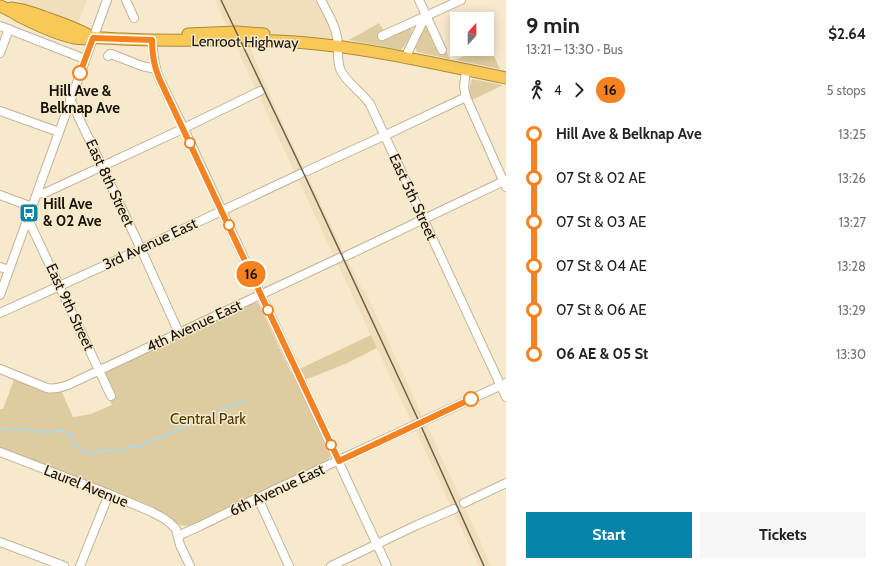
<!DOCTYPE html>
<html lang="en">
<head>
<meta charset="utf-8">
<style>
  :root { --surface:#fff; --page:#f6f6f6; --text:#222; --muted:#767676; --accent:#0484a8 }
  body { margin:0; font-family:Cabin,sans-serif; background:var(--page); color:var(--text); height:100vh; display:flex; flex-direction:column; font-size:15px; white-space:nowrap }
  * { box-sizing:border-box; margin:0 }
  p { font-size:13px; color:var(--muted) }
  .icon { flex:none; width:22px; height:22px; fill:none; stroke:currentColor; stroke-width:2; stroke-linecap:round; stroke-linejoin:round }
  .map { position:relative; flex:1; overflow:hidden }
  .panel { display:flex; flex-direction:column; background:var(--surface); width:380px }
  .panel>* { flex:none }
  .badge { padding:0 8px; border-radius:13px; font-size:14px; line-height:26px }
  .needle { width:26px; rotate:21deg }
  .controls { position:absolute; left:450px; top:12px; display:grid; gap:8px }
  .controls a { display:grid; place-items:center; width:44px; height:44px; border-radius:0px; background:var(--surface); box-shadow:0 2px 10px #0003; font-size:20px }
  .map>.badge { position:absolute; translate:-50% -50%; box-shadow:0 0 0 2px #fff }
  .legs { display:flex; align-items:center; gap:6px; height:44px; padding:0 20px; font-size:13px }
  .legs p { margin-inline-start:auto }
  .summary { display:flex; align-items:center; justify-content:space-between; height:68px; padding:0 20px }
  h1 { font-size:22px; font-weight:700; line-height:30px }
  .primary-button { display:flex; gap:8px; margin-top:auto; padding:8px 20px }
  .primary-button a { flex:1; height:46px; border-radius:0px; background:var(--accent); color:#fff; font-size:16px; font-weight:700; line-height:46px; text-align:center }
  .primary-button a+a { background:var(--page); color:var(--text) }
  ul { padding:0 20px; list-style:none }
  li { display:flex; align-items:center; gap:14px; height:44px; font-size:15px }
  li i { display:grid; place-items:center; width:6px; height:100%; margin:0 5px; background:currentColor }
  li i::after { content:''; width:10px; height:10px; margin:-5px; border:3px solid; border-radius:50%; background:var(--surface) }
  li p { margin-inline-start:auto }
  li:first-child i { background:linear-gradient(#0000 50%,currentColor 0) }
  li:last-child i { background:linear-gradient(currentColor 50%,#0000 0) }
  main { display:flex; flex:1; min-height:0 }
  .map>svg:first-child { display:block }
  .built { fill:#f1dfbb }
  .green { fill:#dfcba0 }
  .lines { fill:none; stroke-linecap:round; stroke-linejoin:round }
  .stream { stroke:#a1def7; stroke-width:1.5 }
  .minor-casing { stroke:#c0b396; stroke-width:10 }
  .highway-casing { stroke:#aa893c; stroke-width:13 }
  .minor { stroke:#fff; stroke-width:8 }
  .highway { stroke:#f9c958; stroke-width:11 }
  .rail { stroke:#68604f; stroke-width:1.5 }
  .line-1-casing { stroke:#fff; stroke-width:9 }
  .line-1 { stroke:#f58220; stroke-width:6 }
  .stop-1-dot { fill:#fff; stroke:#f58220; stroke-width:2 }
  .labels { text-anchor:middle; stroke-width:3; stroke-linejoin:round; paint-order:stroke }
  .street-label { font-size:15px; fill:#181309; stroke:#f7e9cc }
  .stop-label { font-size:15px; font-weight:bold; fill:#181309; stroke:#f7e9cc }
  .poi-label { font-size:15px; font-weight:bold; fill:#181309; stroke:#f7e9cc; text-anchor:start }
  .park-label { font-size:15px; fill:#4a3600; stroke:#f7e9cc }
</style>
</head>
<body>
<main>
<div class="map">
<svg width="506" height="566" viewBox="0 0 506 566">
  <rect width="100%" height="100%" fill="#f7e9cc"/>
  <g class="built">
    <path d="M18 0H87L78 23 56 16 22 3Z"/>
    <path d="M215 0H321L333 25 330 33 337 37 338 46 306 38 259 33 249 45 278 113 344 253 362 289 365 291 476 532 491 566H479L245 66Z"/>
  </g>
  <g class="green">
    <path d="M379 23 384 31 412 26C413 34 406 44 401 50L349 40Z"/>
    <path d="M425 23 445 49 450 59 417 52 415 47 416 44Z"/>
    <path d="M488 44 500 69 456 60 479 49H487V45Z"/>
    <path d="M472 79 503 85 470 101 468 91Z"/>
    <path d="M252 302H256L259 304 291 373 371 335 377 348 345 364 297 383 329 454 330 456 328 461 191 526C178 527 175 521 164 515L0 449V409H3L15 377 61 390 73 417 91 414 112 405 110 401 115 398 104 373V371Z"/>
  </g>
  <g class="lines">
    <path class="stream" d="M0 428 15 429H24L38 432H51L60 431 66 432 72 434V442L74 444 83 451 88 454 106 450 122 452 129 446 135 447 139 446 175 431 239 403 246 402"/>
    <defs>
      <g id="minor">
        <path d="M126 0 134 18"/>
        <path d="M321 0C327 12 335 24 337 37 339 48 336 61 341 71 348 84 362 92 370 104L506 397"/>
        <path d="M419 0 442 50"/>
        <path d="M0 26 85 59"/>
        <path d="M382 36 461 0"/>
        <path d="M152 40C153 53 154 66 159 78L184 129 387 566"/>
        <path d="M0 53 9 29"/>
        <path d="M108 56 110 54H111L142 66 156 69"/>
        <path d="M405 58 421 25 426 17"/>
        <path d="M466 70 464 87 466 97 506 187"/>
        <path d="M70 99 141 249 179 333"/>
        <path d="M0 111 59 132"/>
        <path d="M307 171 390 133 466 97"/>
        <path d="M37 194 45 193 62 185 176 132 260 91"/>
        <path d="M0 195 32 207"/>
        <path d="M28 219 111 396"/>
        <path d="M346 256 506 180"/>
        <path d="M0 267 9 270"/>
        <path d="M0 295 107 0"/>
        <path d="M0 313 141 249 300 174"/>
        <path d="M0 369 47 388C55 390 61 387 68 385L339 258"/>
        <path d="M0 452 109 494 152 512 163 518 170 523 176 529 180 545 190 566"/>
        <path d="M258 498 289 566"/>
        <path d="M464 503 506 483"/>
        <path d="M178 536 200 526 272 491 506 383"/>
        <path d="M0 542 64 566"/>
        <path d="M80 566 109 494"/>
        <path d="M331 566 417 525 454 509"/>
      </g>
      <g id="highway">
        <path d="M0 6C8 9 14 13 21 17 37 25 58 35 75 38 81 39 86 39 92 38 101 37 113 39 123 39 180 42 237 38 295 42 366 47 436 64 506 78"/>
        <path d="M11 8C23 9 33 13 44 17 61 23 78 28 93 38"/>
        <path d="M188 34 236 32 264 34"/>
      </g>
    </defs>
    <use href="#minor" class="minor-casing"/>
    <use href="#highway" class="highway-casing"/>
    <use href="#minor" class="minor"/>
    <use href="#highway" class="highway"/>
    <path class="rail" d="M221 0 304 174 416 415 484 566"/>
  </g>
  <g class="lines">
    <defs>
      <path id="line-1" d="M80 73 93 38 152 40C152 53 154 66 159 78L339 461 471 399"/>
    </defs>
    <use href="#line-1" class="line-1-casing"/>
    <use href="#line-1" class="line-1"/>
  </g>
  <defs>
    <symbol id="bus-square" viewBox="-11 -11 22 22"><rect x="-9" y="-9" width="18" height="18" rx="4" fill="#0484a8" stroke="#f7e9cc"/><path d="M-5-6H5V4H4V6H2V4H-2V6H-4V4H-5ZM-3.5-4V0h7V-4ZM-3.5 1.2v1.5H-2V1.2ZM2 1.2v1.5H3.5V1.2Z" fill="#fff"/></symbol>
  </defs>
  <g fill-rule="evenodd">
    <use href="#bus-square" x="18" y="202" width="22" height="22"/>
  </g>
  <g class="stop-1-dot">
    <circle cx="80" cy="73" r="7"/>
    <circle cx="190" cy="143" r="5"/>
    <circle cx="229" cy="225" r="5"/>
    <circle cx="268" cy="310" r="5"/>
    <circle cx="471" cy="399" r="7"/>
    <circle cx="331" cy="445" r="5"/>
  </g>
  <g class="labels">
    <g class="street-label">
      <text transform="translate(245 42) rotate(1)" y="5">Lenroot Highway</text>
      <text transform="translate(110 183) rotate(65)" y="5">East 8th Street</text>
      <text transform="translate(413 197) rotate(65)" y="5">East 5th Street</text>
      <text transform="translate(150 244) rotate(-25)" y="5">3rd Avenue East</text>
      <text transform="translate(70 307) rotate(65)" y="5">East 9th Street</text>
      <text transform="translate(194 326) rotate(-25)" y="5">4th Avenue East</text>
      <text transform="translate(86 486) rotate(22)" y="5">Laurel Avenue</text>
      <text transform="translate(277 490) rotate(-25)" y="5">6th Avenue East</text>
    </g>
    <g class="stop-label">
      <text x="80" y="96">Hill Ave &amp;<tspan x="80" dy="17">Belknap Ave</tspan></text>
    </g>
    <g class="poi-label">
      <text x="43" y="209">Hill Ave<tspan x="43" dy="17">&amp; 02 Ave</tspan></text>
    </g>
    <g class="park-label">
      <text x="208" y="424">Central Park</text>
    </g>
  </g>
</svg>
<div class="controls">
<a><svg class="needle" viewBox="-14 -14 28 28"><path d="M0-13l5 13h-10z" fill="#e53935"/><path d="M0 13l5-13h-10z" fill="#767676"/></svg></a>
</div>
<b class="badge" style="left:251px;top:274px;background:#f58220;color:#111">16</b>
</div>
<section class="panel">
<div class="summary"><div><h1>9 min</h1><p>13:21 – 13:30 · Bus</p></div><b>$2.64</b></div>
<div class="legs"><svg class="icon" aria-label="walk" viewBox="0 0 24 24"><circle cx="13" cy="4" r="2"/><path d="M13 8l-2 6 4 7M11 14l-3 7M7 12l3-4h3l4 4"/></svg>4<svg class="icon" aria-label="forward" viewBox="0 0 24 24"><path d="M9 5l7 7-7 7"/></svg><b class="badge" style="background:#f58220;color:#111">16</b><p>5 stops</p></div>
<ul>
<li><i style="color:#f58220"></i><b>Hill Ave &amp; Belknap Ave</b><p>13:25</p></li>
<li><i style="color:#f58220"></i><span>07 St &amp; 02 AE</span><p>13:26</p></li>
<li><i style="color:#f58220"></i><span>07 St &amp; 03 AE</span><p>13:27</p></li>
<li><i style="color:#f58220"></i><span>07 St &amp; 04 AE</span><p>13:28</p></li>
<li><i style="color:#f58220"></i><span>07 St &amp; 06 AE</span><p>13:29</p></li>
<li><i style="color:#f58220"></i><b>06 AE &amp; 05 St</b><p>13:30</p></li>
</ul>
<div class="primary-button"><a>Start</a><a>Tickets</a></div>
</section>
</main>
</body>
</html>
